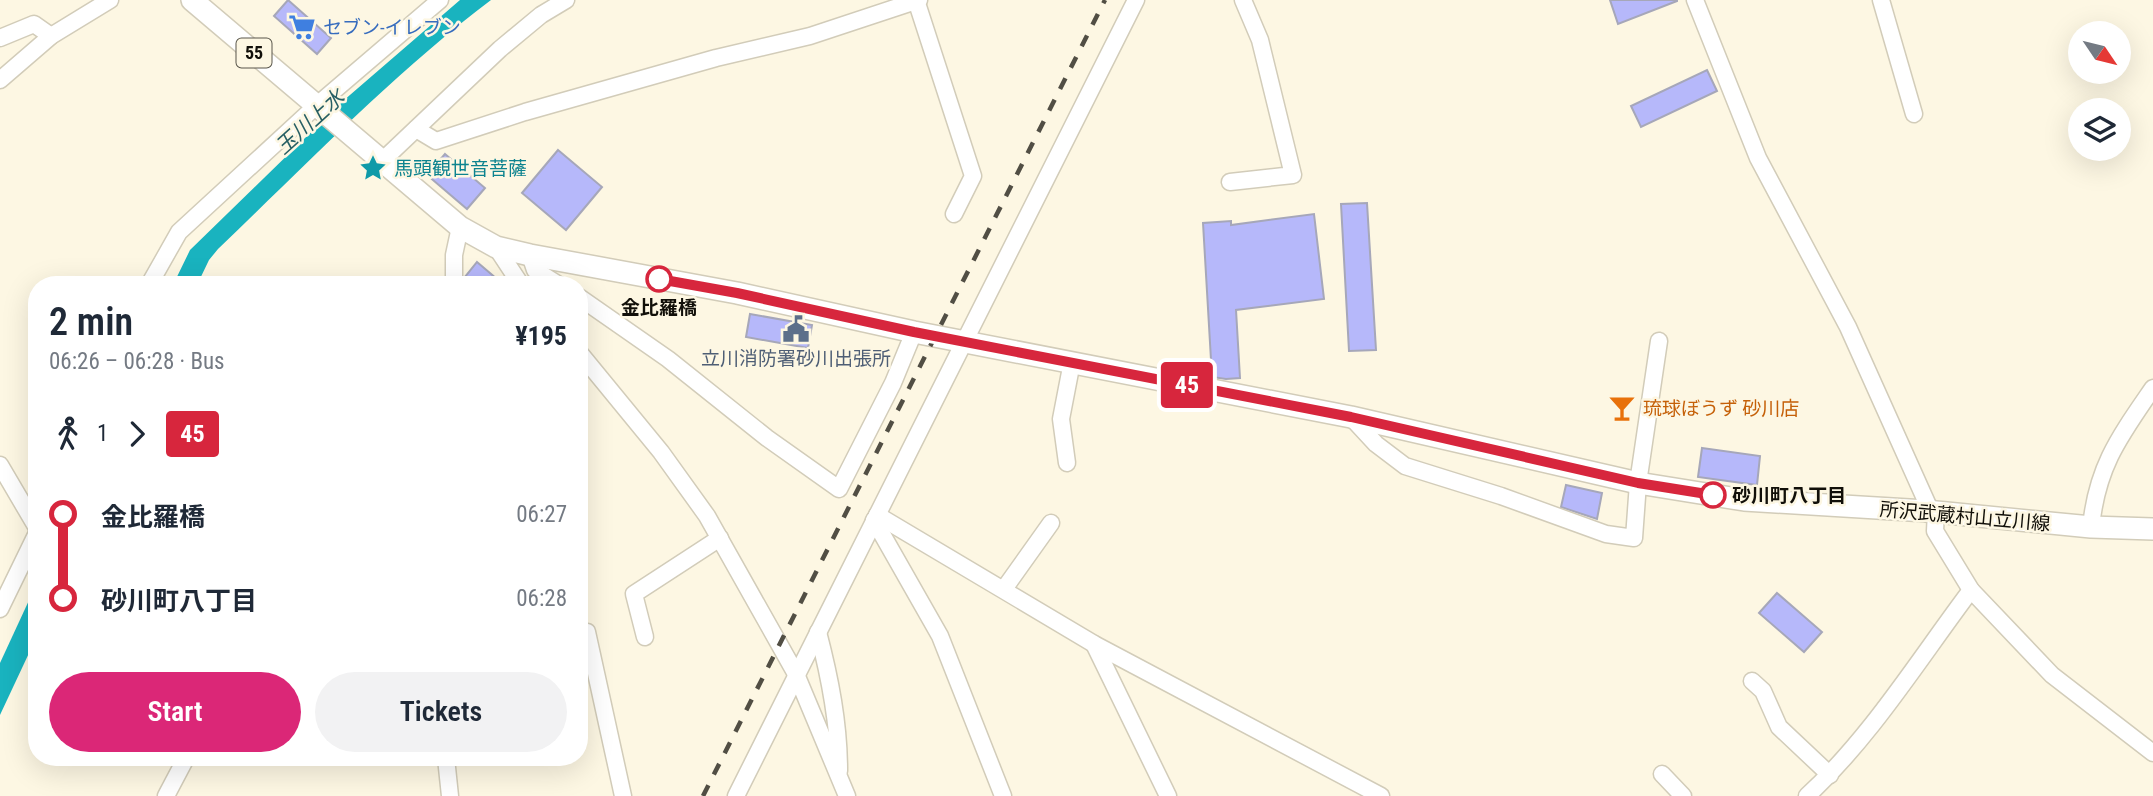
<!DOCTYPE html>
<html lang="en">
<head>
<meta charset="utf-8">
<style>
  :root { --surface:#fff; --page:#f2f2f3; --text:#1f2937; --muted:#747a83; --accent:#db2777 }
  body { margin:0; font-family:"Roboto Condensed","Noto Sans JP",sans-serif; background:var(--page); color:var(--text); height:100vh; display:flex; flex-direction:column; font-size:26px; white-space:nowrap }
  * { box-sizing:border-box; margin:0 }
  p { font-size:23px; color:var(--muted) }
  .icon { flex:none; width:38px; height:38px; fill:none; stroke:currentColor; stroke-width:2; stroke-linecap:round; stroke-linejoin:round }
  .map { position:relative; flex:1; overflow:hidden }
  .panel { position:absolute; left:28px; top:276px; width:560px; height:490px; display:flex; flex-direction:column; background:var(--surface); border-radius:28px; box-shadow:0 7px 28px #0002 }
  .panel>* { flex:none }
  .badge { padding:0 14px; border-radius:5px; font-size:24px; line-height:46px }
  .needle { width:46px; rotate:125deg }
  .buttons { position:absolute; left:2068px; top:21px; display:grid; gap:14px }
  .buttons a { display:grid; place-items:center; width:63px; height:63px; border-radius:50%; background:var(--surface); box-shadow:0 7px 28px #0002; font-size:35px }
  .map>.badge { position:absolute; translate:-50% -50%; box-shadow:0 0 0 4px #fff }
  .legs { display:flex; align-items:center; gap:10px; height:77px; padding:0 21px; font-size:23px }
  .legs p { margin-inline-start:auto }
  .head { display:flex; align-items:center; justify-content:space-between; height:119px; padding:0 21px }
  h1 { font-size:38px; font-weight:600; line-height:52px }
  .cta { display:flex; gap:14px; margin-top:auto; padding:14px 21px }
  .cta a { flex:1; height:80px; border-radius:42px; background:var(--accent); color:#fff; font-size:28px; font-weight:600; line-height:80px; text-align:center }
  .cta a+a { background:var(--page); color:var(--text) }
  ul { padding:0 21px; list-style:none }
  li { display:flex; align-items:center; gap:24px; height:84px; font-size:26px }
  li i { display:grid; place-items:center; width:10px; height:100%; margin:0 9px; background:currentColor }
  li i::after { content:''; width:18px; height:18px; margin:-9px; border:5px solid; border-radius:50%; background:var(--surface) }
  li p { margin-inline-start:auto }
  li:first-child i { background:linear-gradient(#0000 50%,currentColor 0) }
  li:last-child i { background:linear-gradient(currentColor 50%,#0000 0) }
  .map>svg:first-child { display:block }
  .water { fill:#19b3bf }
  .building { fill:#b6b8fa; stroke:#a6a7b9; stroke-width:2 }
  .lines { fill:none; stroke-linecap:round; stroke-linejoin:round }
  .minor-casing { stroke:#d2ccb9; stroke-width:19 }
  .major-casing { stroke:#d2ccb9; stroke-width:24 }
  .minor { stroke:#fff; stroke-width:16 }
  .major { stroke:#fff; stroke-width:21 }
  .rail { stroke:#514e44; stroke-width:4.5; stroke-dasharray:12 12; stroke-linecap:butt }
  .line-1-casing { stroke:#fff; stroke-width:16 }
  .line-1 { stroke:#d7263d; stroke-width:10 }
  .stop-1-dot { fill:#fff; stroke:#d7263d; stroke-width:3.5 }
  .labels { text-anchor:middle; stroke-width:5; stroke-linejoin:round; paint-order:stroke }
  .shield { fill:#fdf7e3; stroke:#58554a; stroke-width:2 }
  .shield-label { font-size:18px; font-weight:bold; fill:#110f09 }
  .shop-label { font-size:19px; fill:#366cbe; stroke:#fdf7e3; text-anchor:start }
  .culture-label { font-size:19px; fill:#0d838f; stroke:#fdf7e3; text-anchor:start }
  .stop-label { font-size:19px; font-weight:bold; fill:#110f09; stroke:#fdf7e3 }
  .service-label { font-size:19px; fill:#4e5e75; stroke:#fdf7e3 }
  .food-label { font-size:19px; fill:#c56008; stroke:#fdf7e3; text-anchor:start }
  .street-label { font-size:19px; fill:#110f09; stroke:#fdf7e3 }
  .water-label { font-size:21px; font-style:italic; fill:#275f64; stroke:#fdf7e3 }
</style>
</head>
<body>
<div class="map">
<svg width="2153" height="796" viewBox="0 0 2153 796">
  <rect width="100%" height="100%" fill="#fdf7e3"/>
  <g class="water">
    <path d="M460 0H491C394 73 306 165 218 249L209 260 197 285H173L190 250 343 101Z"/>
    <path d="M37 583V636L0 715V663Z"/>
  </g>
  <g class="building">
    <path d="M288 0 331 38 317 54 274 16Z"/>
    <path d="M1610 0H1677V1L1618 24Z"/>
    <path d="M1707 70 1717 91 1641 127 1631 106Z"/>
    <path d="M558 150 602 187 566 230 522 193Z"/>
    <path d="M445 154 485 188 467 209 427 175Z"/>
    <path d="M1367 203 1376 350 1349 351 1341 204Z"/>
    <path d="M1314 214 1324 299 1236 310 1240 378 1226 379 1212 377 1203 223 1231 221V225Z"/>
    <path d="M477 262 504 285H464L465 277Z"/>
    <path d="M750 314 812 325 808 348 746 337Z"/>
    <path d="M1702 448 1760 456 1757 485 1698 477Z"/>
    <path d="M1566 485 1602 493 1597 519 1561 507Z"/>
    <path d="M1777 593 1822 632 1804 652 1759 613Z"/>
  </g>
  <g class="lines">
    <defs>
      <g id="minor">
        <path d="M916 0 973 176 954 214"/>
        <path d="M1695 0 1758 158 1848 327 1931 512"/>
        <path d="M1881 0 1914 114"/>
        <path d="M0 38 34 24 51 36"/>
        <path d="M0 80 51 36 110 0"/>
        <path d="M416 129 436 141 525 112 716 58 810 36 919 0"/>
        <path d="M382 161 500 49 541 15 566 0"/>
        <path d="M1230 182 1293 175 1260 40 1243 0"/>
        <path d="M496 247 521 285"/>
        <path d="M530 255 535 270 559 285"/>
        <path d="M149 285 179 232 316 106 440 0"/>
        <path d="M454 285V255L460 227"/>
        <path d="M579 297 668 359 767 438 839 489 893 383 914 332"/>
        <path d="M579 352 661 452 707 516 796 674 847 796"/>
        <path d="M1351 417 1376 444 1405 466 1501 496 1606 534 1634 538 1638 483 1659 341"/>
        <path d="M1067 463 1061 419 1072 362"/>
        <path d="M0 465 37 528"/>
        <path d="M1936 512 1935 531 1971 590 2052 675 2153 753"/>
        <path d="M877 515 1094 644 1381 796"/>
        <path d="M874 520 940 636 1003 796"/>
        <path d="M2091 527C2097 466 2120 436 2153 388"/>
        <path d="M1004 589 1051 523"/>
        <path d="M0 609 37 533"/>
        <path d="M579 631 587 632 623 796"/>
        <path d="M818 632C830 678 839 723 839 771"/>
        <path d="M645 637 634 594 720 538"/>
        <path d="M1094 644 1168 796"/>
        <path d="M1752 681 1763 691 1779 727 1830 775"/>
        <path d="M446 758 450 796"/>
        <path d="M1662 774 1683 796"/>
        <path d="M166 796 186 758"/>
        <path d="M736 796 1136 0"/>
        <path d="M1807 796C1871 737 1919 659 1971 590"/>
      </g>
      <path id="major" d="M192 0 460 227 496 247 530 255 737 293 914 332 1351 417 1638 483 1744 500 1926 511 2091 527 2153 529"/>
    </defs>
    <use href="#minor" class="minor-casing"/>
    <use href="#major" class="major-casing"/>
    <use href="#minor" class="minor"/>
    <use href="#major" class="major"/>
    <path class="rail" d="M703 796 1105 0"/>
  </g>
  <g class="lines">
    <defs>
      <path id="line-1" d="M659 279 737 293 914 332 1351 417 1638 483 1713 495"/>
    </defs>
    <use href="#line-1" class="line-1-casing"/>
    <use href="#line-1" class="line-1"/>
  </g>
  <defs>
    <symbol id="supermarket-bare" viewBox="-9 -9 18 18"><path d="M-6-5.5h2.5l.6 2H6L4.5 2H-2.5L-4.4-4H-6ZM-1.5 3.2a1.3 1.3 0 1 0 .1 0ZM3 3.2a1.3 1.3 0 1 0 .1 0Z" fill="#3f7fe0" stroke="#fdf7e3" stroke-width="2.5" paint-order="stroke"/></symbol>
    <symbol id="sight-bare" viewBox="-9 -9 18 18"><path d="M0-6L1.8-2.2L6-1.7L2.9 1.2L3.7 5.4L0 3.3L-3.7 5.4L-2.9 1.2L-6-1.7L-1.8-2.2Z" fill="#0f9aa8" stroke="#fdf7e3" stroke-width="2.5" paint-order="stroke"/></symbol>
    <symbol id="civic-bare" viewBox="-9 -9 18 18"><path d="M-.6-6.5H3V-4.5H.6V-3L4-1V1h2V6H-6V1h2V-1L-.6-3ZM-1.2 2.5V6h2.4V2.5Z" fill="#5c6f8a" stroke="#fdf7e3" stroke-width="2.5" paint-order="stroke"/></symbol>
    <symbol id="bar-bare" viewBox="-9 -9 18 18"><path d="M-6-5H6L.8 .8V4.5H3.5V6h-7V4.5H-.8V.8Z" fill="#e8710a" stroke="#fdf7e3" stroke-width="2.5" paint-order="stroke"/></symbol>
  </defs>
  <g fill-rule="evenodd">
    <use href="#supermarket-bare" x="283" y="8" width="38" height="38"/>
    <use href="#sight-bare" x="354" y="149" width="38" height="38"/>
    <use href="#civic-bare" x="777" y="310" width="38" height="38"/>
    <use href="#bar-bare" x="1603" y="389" width="38" height="38"/>
  </g>
  <g class="stop-1-dot">
    <circle cx="659" cy="279" r="12"/>
    <circle cx="1713" cy="495" r="12"/>
  </g>
  <g class="labels">
    <rect class="shield" x="236.5" y="38.5" width="35" height="29" rx="5"/>
    <g class="shield-label">
      <text x="254" y="59">55</text>
    </g>
    <g class="shop-label">
      <text x="323" y="34">セブン-イレブン</text>
    </g>
    <g class="culture-label">
      <text x="394" y="175">馬頭観世音菩薩</text>
    </g>
    <g class="stop-label">
      <text x="659" y="314">金比羅橋</text>
      <text x="1732" y="502" text-anchor="start">砂川町八丁目</text>
    </g>
    <g class="service-label">
      <text x="796" y="365">立川消防署砂川出張所</text>
    </g>
    <g class="food-label">
      <text x="1643" y="415">琉球ぼうず 砂川店</text>
    </g>
    <g class="street-label">
      <text transform="translate(1965 516) rotate(5)" y="7">所沢武蔵村山立川線</text>
    </g>
    <g class="water-label">
      <text transform="translate(310 122) rotate(-42)" y="7">玉川上水</text>
    </g>
  </g>
</svg>
<div class="buttons">
<a><svg class="needle" viewBox="-14 -14 28 28"><path d="M0-13l5 13h-10z" fill="#e53935"/><path d="M0 13l5-13h-10z" fill="#747a83"/></svg></a>
<a><svg class="icon" aria-label="layers" viewBox="0 0 24 24"><path d="M12 4l9 5-9 5-9-5zM3 14l9 5 9-5"/></svg></a>
</div>
<b class="badge" style="left:1187px;top:385px;background:#d7263d;color:#fff">45</b>
<section class="panel">
<div class="head"><div><h1>2 min</h1><p>06:26 – 06:28 · Bus</p></div><b>¥195</b></div>
<div class="legs"><svg class="icon" aria-label="walk" viewBox="0 0 24 24"><circle cx="13" cy="4" r="2"/><path d="M13 8l-2 6 4 7M11 14l-3 7M7 12l3-4h3l4 4"/></svg>1<svg class="icon" aria-label="forward" viewBox="0 0 24 24"><path d="M9 5l7 7-7 7"/></svg><b class="badge" style="background:#d7263d;color:#fff">45</b></div>
<ul>
<li><i style="color:#d7263d"></i><b>金比羅橋</b><p>06:27</p></li>
<li><i style="color:#d7263d"></i><b>砂川町八丁目</b><p>06:28</p></li>
</ul>
<div class="cta"><a>Start</a><a>Tickets</a></div>
</section>
</div>
</body>
</html>
